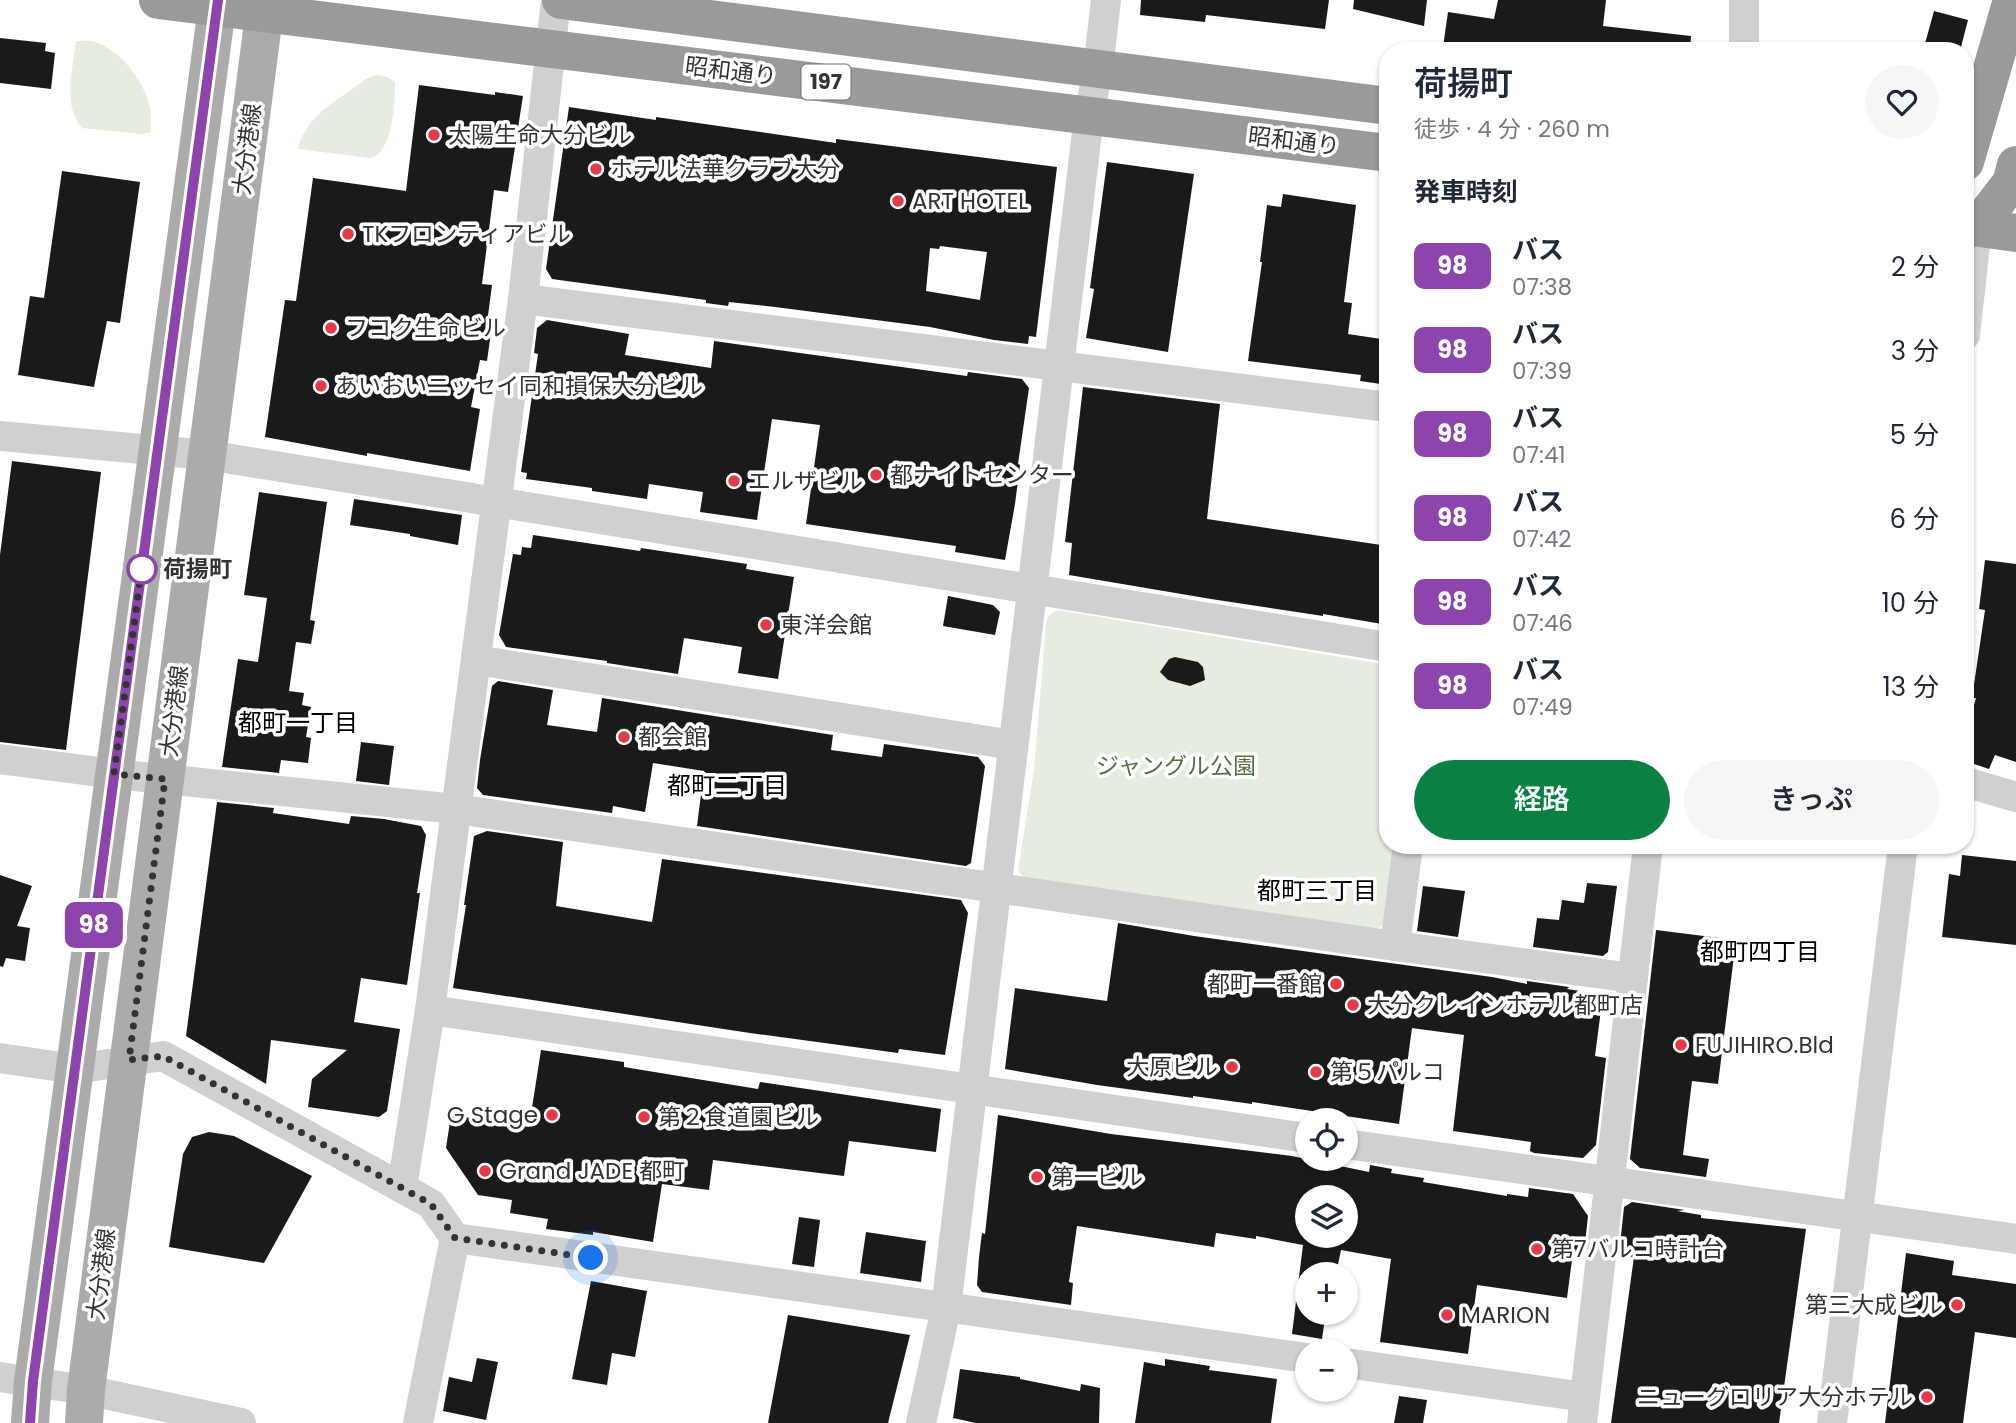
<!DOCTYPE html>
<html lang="ja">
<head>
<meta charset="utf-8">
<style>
  :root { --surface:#fff; --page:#f6f6f7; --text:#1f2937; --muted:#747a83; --accent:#0b8043 }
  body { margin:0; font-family:Poppins,"Noto Sans JP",sans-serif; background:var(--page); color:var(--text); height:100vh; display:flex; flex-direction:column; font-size:26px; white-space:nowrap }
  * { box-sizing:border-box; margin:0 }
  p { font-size:23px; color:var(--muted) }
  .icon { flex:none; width:38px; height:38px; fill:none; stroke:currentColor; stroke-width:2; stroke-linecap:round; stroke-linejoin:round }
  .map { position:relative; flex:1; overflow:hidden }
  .side { position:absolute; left:1379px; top:42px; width:595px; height:812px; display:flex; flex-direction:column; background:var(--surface); border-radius:28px; box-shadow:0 2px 5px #0004 }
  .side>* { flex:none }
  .badge { padding:0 14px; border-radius:10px; font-size:24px; line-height:46px }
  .buttons { position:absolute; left:1295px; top:1108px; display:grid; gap:14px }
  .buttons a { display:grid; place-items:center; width:63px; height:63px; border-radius:50%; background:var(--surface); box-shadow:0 2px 5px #0004; font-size:35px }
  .you { position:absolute; width:35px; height:35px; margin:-18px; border:5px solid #fff; border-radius:50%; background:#1a73e8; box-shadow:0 0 0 10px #1a73e833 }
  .map>.badge { position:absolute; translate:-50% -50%; box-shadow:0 0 0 4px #fff }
  h2 { padding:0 35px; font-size:26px; line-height:63px }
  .round { display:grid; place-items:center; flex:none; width:74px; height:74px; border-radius:37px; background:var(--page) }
  .summary { display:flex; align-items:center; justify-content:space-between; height:119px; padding:0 35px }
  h1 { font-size:33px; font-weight:600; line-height:52px }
  .button { display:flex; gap:14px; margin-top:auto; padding:14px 35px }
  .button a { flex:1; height:80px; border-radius:42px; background:var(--accent); color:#fff; font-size:28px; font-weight:600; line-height:80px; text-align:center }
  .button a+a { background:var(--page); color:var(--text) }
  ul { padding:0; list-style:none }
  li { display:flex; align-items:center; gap:21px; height:84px; padding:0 35px }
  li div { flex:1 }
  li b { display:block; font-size:26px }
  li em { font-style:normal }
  li .badge { min-width:77px; font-weight:700; text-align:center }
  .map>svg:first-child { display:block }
  .green { fill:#e6ecdf }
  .building { fill:#1a1a1a; fill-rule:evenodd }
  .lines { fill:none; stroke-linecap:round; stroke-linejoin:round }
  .minor { stroke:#d0d0d0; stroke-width:30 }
  .major { stroke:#ababab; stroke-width:38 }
  .highway { stroke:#9a9a9a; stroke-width:38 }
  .line-casing { stroke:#fff; stroke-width:16 }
  .line { stroke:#8e44ad; stroke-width:10 }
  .walk { stroke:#333; stroke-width:7; stroke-dasharray:0 12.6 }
  .poi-dot { fill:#e63946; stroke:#fff; stroke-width:2.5 }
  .stop-dot { fill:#fff; stroke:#8e44ad; stroke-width:3.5 }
  .labels { text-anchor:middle; stroke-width:7; stroke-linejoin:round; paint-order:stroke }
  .shield { fill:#fff; stroke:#707070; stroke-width:2 }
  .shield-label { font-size:21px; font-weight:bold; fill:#333 }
  .street-label { font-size:23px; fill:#333; stroke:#fff }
  .poi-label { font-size:23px; fill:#333; stroke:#fff; text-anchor:start }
  .stop-label { font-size:23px; font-weight:bold; fill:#333; stroke:#fff; text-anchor:start }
  .park-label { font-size:23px; fill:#56703f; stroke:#fff }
  .neighbourhood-label { font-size:24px; fill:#000; stroke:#fff }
</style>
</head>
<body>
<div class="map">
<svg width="2016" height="1423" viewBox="0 0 2016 1423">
  <rect width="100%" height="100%" fill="#fff"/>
  <g class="green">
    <path d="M76 41C83 41 92 40 98 43 128 55 158 99 150 132L142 134 82 128C62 105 73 69 76 41Z"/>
    <path d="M376 75 387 77 395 82C395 102 393 154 370 158L298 149C305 116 341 98 366 79Z"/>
    <path d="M1058 610 1388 665V845H1395L1385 922 1376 931 1026 880 1018 870 1034 771 1046 624 1048 616Z"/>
  </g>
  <g class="building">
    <path d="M1141 0H1329L1325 29 1206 15 1205 22 1140 15Z"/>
    <path d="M1354 0H1427L1424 26 1353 9Z"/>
    <path d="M1498 0H1606L1603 26 1691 36 1690 51H1475L1443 47 1448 12 1494 19Z"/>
    <path d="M1934 11 1968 20 1960 51H1923Z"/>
    <path d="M0 38 46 43 45 51 55 53 51 89 0 83Z"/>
    <path d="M419 85 495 95V92L523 96 508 192 494 190 482 284 492 285 486 331 491 332 487 361 480 360 471 407 480 409 470 471 367 453V456L265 437 285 300 296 301 313 178 406 191Z"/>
    <path d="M569 107 656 120V117L836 143V139L1057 167 1036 337 1029 336 1028 344 994 340 930 327 775 307 729 302 728 306 706 303V300L552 279 546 269ZM940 246 987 252 980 300 926 291 930 248 939 249Z"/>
    <path d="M1107 162 1194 174 1168 352 1086 338 1094 289 1090 288Z"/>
    <path d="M62 171 140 182 120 323 107 321 94 387 18 375 30 296 44 298Z"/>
    <path d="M1283 194 1356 205 1344 302 1352 303 1348 334 1388 340V385L1360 381 1361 375 1248 361 1262 262H1260L1267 205 1281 207Z"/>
    <path d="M547 320 629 334 625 355 711 368 714 341 967 376 968 372 1022 379 1029 388 1018 464 1020 465 1015 504 1005 560 955 552 956 546 806 524 820 425 772 419 757 520 700 512 703 492 649 484 647 499 592 491V488L526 479 527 473 521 472 538 354 534 353 536 337 537 328Z"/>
    <path d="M1083 387 1220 404 1207 519 1388 546V625L1323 614V616L1211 599 1069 575 1072 543 1065 542Z"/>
    <path d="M12 461 101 472 66 750 0 742V555Z"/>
    <path d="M259 492 327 502 310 620 315 621 311 644 296 642 289 691 304 693 302 705 311 707 306 737 311 738 308 763 281 760 279 773 222 767 238 659 258 662 267 598 244 595Z"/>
    <path d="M354 499 462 515 458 545 410 536V534L350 525Z"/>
    <path d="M533 535 640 551 641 548 747 564 746 569 794 577 778 679 738 673 742 647 684 638 678 674 607 663V661L506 647 499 635 513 554 521 555 522 547 531 548Z"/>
    <path d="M1985 560 2016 564V762L1995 755 1989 769 1965 761V736L1976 698H1972L1985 610 1979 609Z"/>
    <path d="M948 596 993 605 1000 612 995 635 943 626Z"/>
    <path d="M1175 657 1198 662 1203 667 1205 680 1190 686 1168 680 1160 672 1169 659Z"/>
    <path d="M498 681 553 690 547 725 597 732 602 698 833 735 831 750 882 757 884 744 978 757 985 766 971 863 966 866 697 826 704 771 653 763 645 812 613 806 612 813 483 795 477 788 480 760 492 686Z"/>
    <path d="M361 742 394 746 389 785 356 781Z"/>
    <path d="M217 802 274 808 273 813 349 824 351 816 384 819 421 826 426 835 417 893H420L407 985 361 978 354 1022 400 1029 387 1111 379 1117 308 1107 312 1079 347 1050 271 1040 266 1084 186 1036Z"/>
    <path d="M487 831 563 842 556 906 652 922 662 859 961 900 968 913 945 1055 899 1049 898 1053 750 1033 453 988 466 905H464L474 836Z"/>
    <path d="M1962 855 2016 861V945L1942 937 1949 874 1960 876Z"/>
    <path d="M0 875 32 886 17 926 30 928 25 961 6 958 3 967 0 966Z"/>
    <path d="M1587 883 1617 886 1608 952 1603 956 1533 947 1537 918 1559 920 1562 900 1584 903Z"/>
    <path d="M1423 886 1465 891 1458 937 1417 931Z"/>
    <path d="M1118 923 1194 936 1492 977 1527 984V981L1569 987 1567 989 1593 993 1592 1001 1602 1002 1595 1056 1606 1058 1596 1145 1583 1158 1534 1153 1530 1151 1531 1142 1453 1131 1464 1035 1419 1029 1412 1028 1399 1124 1252 1102V1104L1193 1096V1098L1097 1085 1005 1069 1015 988 1107 1001Z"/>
    <path d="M1656 930 1736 940 1718 1084 1692 1081 1683 1155 1709 1159 1706 1177 1640 1168 1630 1159Z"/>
    <path d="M541 1050 624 1062V1067L758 1089 760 1082 941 1109 936 1152 849 1141 844 1176 713 1160 709 1190 662 1184 653 1242 593 1232V1235L546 1229 548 1219 510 1213 512 1200 478 1195 446 1148 451 1115 529 1127Z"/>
    <path d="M998 1115 1111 1134 1292 1156 1369 1172 1370 1165 1392 1169 1391 1173 1424 1178 1423 1182 1507 1196V1194L1528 1197 1529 1188 1573 1194 1588 1216 1584 1253 1573 1252 1567 1298 1477 1285 1468 1354 1380 1342 1391 1259 1341 1250 1336 1274H1307V1312H1326L1322 1339 1292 1334 1303 1245 1256 1236V1239L1216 1233 1214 1247 1077 1226 1069 1282 1073 1283 1071 1305 982 1292 977 1285 979 1257 982 1233 985 1234ZM1307 1197H1346V1236H1307Z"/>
    <path d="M209 1132 234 1136 312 1176 264 1263 169 1247 183 1154 192 1137Z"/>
    <path d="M1632 1202 1685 1210 1677 1211 1701 1215V1218L1806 1229 1779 1423H1611L1634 1257 1619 1255 1624 1207Z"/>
    <path d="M799 1217 820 1220 814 1267 792 1264Z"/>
    <path d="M866 1232 926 1241 921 1282 860 1273Z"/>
    <path d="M1906 1253 1954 1261 1952 1275 2016 1284V1338L1975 1332 1963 1423H1885Z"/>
    <path d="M591 1281 647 1291 635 1357 612 1353 607 1385 572 1379Z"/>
    <path d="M788 1315 910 1335 888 1423H768Z"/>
    <path d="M477 1358 498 1362 486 1420 443 1411 449 1377 472 1382Z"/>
    <path d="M1165 1359 1210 1366 1209 1370 1277 1379 1271 1423H1135L1144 1362 1165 1366Z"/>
    <path d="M960 1369 1020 1377V1379L1080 1391 1081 1384 1100 1388 1099 1423H976L953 1418Z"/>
    <path d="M1399 1396 1427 1400 1423 1423H1394Z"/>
  </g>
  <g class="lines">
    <g class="minor">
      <path d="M1744 0V51"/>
      <path d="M523 299 1388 407"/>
      <path d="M1965 335 1977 227"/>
      <path d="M0 436 207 455 1388 647"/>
      <path d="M476 660 1013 745"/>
      <path d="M0 759 115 774 456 809 1395 946 1633 978"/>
      <path d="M1965 782 2016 797"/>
      <path d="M1395 946 1408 845"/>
      <path d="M430 1010 1307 1138"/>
      <path d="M0 1058 75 1069 163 1056 431 1204 455 1238 418 1423"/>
      <path d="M1346 1144 2016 1239"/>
      <path d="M402 1188 430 1010 523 299 556 0"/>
      <path d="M455 1238 1307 1358"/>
      <path d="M1346 1363 1585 1397"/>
      <path d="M0 1377 86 1390 241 1423"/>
      <path d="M921 1423 946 1308 1089 116 1098 69 1106 0"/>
      <path d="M1582 1423 1648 845"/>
      <path d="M1832 1423 1903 845"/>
    </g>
    <g class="major">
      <path d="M30 1423 33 1381 218 0"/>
      <path d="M84 1423 86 1390 266 0"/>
    </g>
    <g class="highway">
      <path d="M158 0 1388 153"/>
      <path d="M561 0 1388 106"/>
      <path d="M1965 162 2012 0"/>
      <path d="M1965 226 2016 233"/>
      <path d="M1977 227 2011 183 2016 165"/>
    </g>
  </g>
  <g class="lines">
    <defs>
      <path id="line" d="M30 1423 33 1381 218 0"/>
    </defs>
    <use href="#line" class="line-casing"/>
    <use href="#line" class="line"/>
    <path class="walk" d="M142 569 143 558 114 774 165 779 129 1060 163 1056 431 1204 455 1238 591 1258"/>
  </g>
  <g class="poi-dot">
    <circle cx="434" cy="135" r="7"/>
    <circle cx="596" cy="169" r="7"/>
    <circle cx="898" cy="201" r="7"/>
    <circle cx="348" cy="234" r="7"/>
    <circle cx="331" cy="328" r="7"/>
    <circle cx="321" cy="386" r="7"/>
    <circle cx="876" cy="475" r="7"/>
    <circle cx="734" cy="481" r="7"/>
    <circle cx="766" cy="625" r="7"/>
    <circle cx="624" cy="737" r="7"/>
    <circle cx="1336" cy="984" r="7"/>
    <circle cx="1353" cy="1005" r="7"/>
    <circle cx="1681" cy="1045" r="7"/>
    <circle cx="1232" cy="1067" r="7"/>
    <circle cx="1316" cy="1072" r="7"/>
    <circle cx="552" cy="1115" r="7"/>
    <circle cx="644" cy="1117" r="7"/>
    <circle cx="485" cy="1171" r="7"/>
    <circle cx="1037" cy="1177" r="7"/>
    <circle cx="1537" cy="1249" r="7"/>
    <circle cx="1957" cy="1305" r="7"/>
    <circle cx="1447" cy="1315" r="7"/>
    <circle cx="1927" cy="1397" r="7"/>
  </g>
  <circle class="stop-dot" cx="142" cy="569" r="14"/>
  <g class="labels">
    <rect class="shield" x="801.5" y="64.5" width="49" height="35" rx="5"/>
    <g class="shield-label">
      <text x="826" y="89">197</text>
    </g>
    <g class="street-label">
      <text transform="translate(731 71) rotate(7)" y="8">昭和通り</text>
      <text transform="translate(1294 141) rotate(7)" y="8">昭和通り</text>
      <text transform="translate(247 149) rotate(-83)" y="8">大分港線</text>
      <text transform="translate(174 711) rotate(-83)" y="8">大分港線</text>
      <text transform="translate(101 1274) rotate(-83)" y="8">大分港線</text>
    </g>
    <g class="poi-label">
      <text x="448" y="143">太陽生命大分ビル</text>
      <text x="610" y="177">ホテル法華クラブ大分</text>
      <text x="912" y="209">ART HOTEL</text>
      <text x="362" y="242">TKフロンティアビル</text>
      <text x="345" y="336">フコク生命ビル</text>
      <text x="335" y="394">あいおいニッセイ同和損保大分ビル</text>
      <text x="890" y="483">都ナイトセンター</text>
      <text x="748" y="489">エルザビル</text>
      <text x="780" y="633">東洋会館</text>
      <text x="638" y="745">都会館</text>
      <text x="1322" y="992" text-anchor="end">都町一番館</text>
      <text x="1367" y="1013">大分クレインホテル都町店</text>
      <text x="1695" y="1053">FUJIHIRO.Bld</text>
      <text x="1218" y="1075" text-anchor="end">大原ビル</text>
      <text x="1330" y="1080">第５パルコ</text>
      <text x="538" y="1123" text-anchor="end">G Stage</text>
      <text x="658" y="1125">第２食道園ビル</text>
      <text x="499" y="1179">Grand JADE 都町</text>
      <text x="1051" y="1185">第一ビル</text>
      <text x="1551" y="1257">第7バルコ時計台</text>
      <text x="1943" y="1313" text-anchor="end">第三大成ビル</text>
      <text x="1461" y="1323">MARION</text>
      <text x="1913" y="1405" text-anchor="end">ニューグロリア大分ホテル</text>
    </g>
    <g class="stop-label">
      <text x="163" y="577">荷揚町</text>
    </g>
    <g class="park-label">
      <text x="1176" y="774">ジャングル公園</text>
    </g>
    <g class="neighbourhood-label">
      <text x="298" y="731">都町一丁目</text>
      <text x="727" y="794">都町二丁目</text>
      <text x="1317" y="899">都町三丁目</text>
      <text x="1760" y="960">都町四丁目</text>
    </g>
  </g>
</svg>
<div class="buttons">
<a><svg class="icon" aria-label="locate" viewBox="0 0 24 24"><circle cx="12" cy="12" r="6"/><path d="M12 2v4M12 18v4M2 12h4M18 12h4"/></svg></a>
<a><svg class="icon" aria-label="layers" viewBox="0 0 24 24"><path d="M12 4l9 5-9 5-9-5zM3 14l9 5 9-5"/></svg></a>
<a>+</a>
<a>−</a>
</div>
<div class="you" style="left:591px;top:1258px"></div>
<b class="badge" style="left:94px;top:925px;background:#8e44ad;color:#fff">98</b>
<section class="side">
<div class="summary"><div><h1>荷揚町</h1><p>徒歩 · 4 分 · 260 m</p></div><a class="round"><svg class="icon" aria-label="heart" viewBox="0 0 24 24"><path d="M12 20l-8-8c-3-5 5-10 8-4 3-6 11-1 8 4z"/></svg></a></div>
<h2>発車時刻</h2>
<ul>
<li><span class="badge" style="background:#8e44ad;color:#fff">98</span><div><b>バス</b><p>07:38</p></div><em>2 分</em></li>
<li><span class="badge" style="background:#8e44ad;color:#fff">98</span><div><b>バス</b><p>07:39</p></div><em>3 分</em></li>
<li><span class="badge" style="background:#8e44ad;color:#fff">98</span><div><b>バス</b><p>07:41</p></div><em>5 分</em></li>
<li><span class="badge" style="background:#8e44ad;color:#fff">98</span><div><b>バス</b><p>07:42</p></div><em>6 分</em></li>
<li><span class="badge" style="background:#8e44ad;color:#fff">98</span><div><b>バス</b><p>07:46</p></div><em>10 分</em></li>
<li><span class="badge" style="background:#8e44ad;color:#fff">98</span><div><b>バス</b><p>07:49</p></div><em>13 分</em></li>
</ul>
<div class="button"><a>経路</a><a>きっぷ</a></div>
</section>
</div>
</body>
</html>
